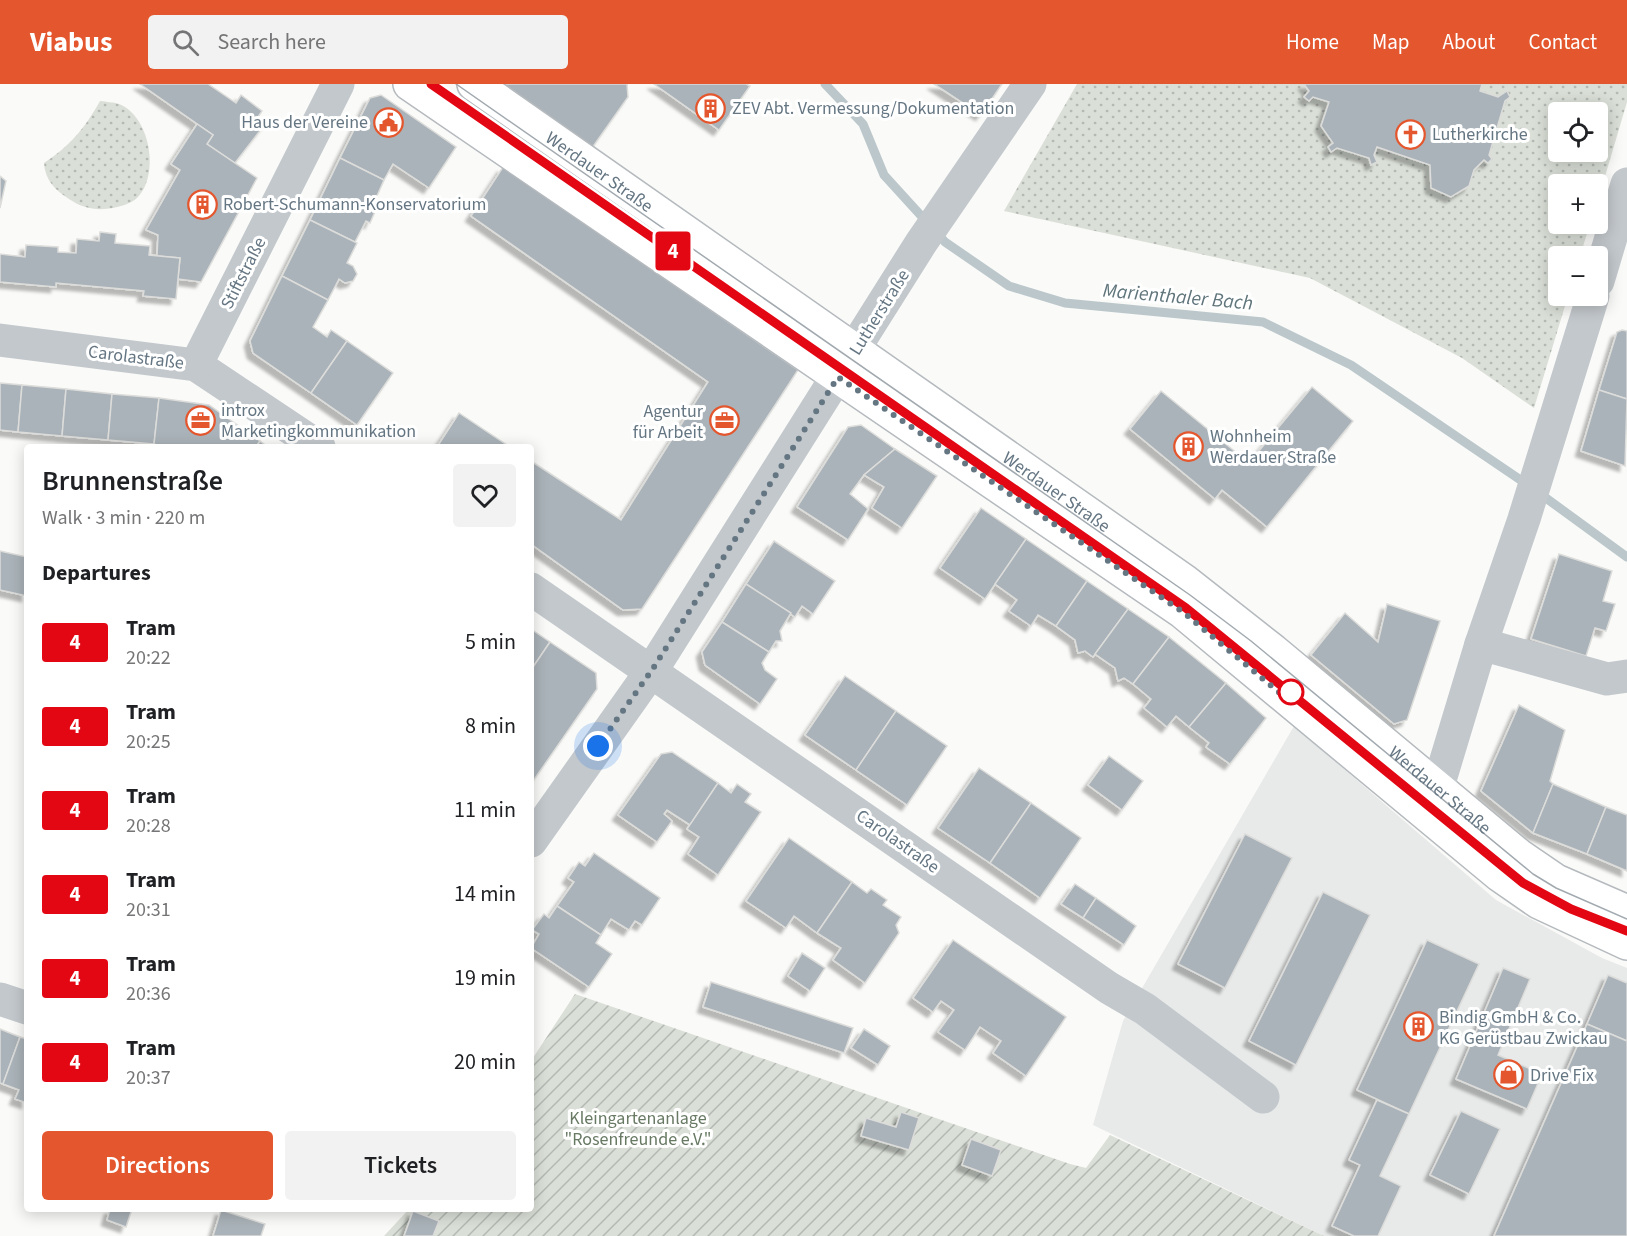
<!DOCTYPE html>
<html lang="en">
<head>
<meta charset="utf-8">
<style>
  :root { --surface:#fff; --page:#f2f2f2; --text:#202124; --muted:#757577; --accent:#e4572e }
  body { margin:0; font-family:"Source Sans 3",sans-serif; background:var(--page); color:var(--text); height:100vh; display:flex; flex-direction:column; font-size:22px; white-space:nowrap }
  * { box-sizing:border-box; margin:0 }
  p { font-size:20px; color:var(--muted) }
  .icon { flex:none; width:33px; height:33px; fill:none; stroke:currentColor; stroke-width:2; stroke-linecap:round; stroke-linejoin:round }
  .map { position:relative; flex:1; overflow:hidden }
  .sheet { position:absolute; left:24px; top:360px; width:510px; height:768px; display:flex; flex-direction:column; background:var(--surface); border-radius:6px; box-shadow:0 3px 15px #0003 }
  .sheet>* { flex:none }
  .badge { padding:0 12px; border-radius:4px; font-size:21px; line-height:39px }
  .controls { position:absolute; left:1548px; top:18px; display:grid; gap:12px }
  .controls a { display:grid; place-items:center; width:60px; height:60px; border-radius:6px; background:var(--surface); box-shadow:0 3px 15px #0003; font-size:30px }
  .you { position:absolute; width:30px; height:30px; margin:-15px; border:4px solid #fff; border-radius:50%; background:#1a73e8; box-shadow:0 0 0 9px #1a73e833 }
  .map>.badge { position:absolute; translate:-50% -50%; box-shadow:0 0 0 3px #fff }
  h2 { padding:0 18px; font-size:22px; line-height:54px }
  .round { display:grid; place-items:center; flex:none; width:63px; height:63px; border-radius:6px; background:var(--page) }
  .head { display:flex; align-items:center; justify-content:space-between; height:102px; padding:0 18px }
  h1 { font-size:28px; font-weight:600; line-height:45px }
  .primary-button { display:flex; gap:12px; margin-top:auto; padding:12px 18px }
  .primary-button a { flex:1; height:69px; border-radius:6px; background:var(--accent); color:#fff; font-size:24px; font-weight:600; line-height:69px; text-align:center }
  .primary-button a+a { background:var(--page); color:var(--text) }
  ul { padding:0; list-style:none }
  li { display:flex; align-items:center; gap:18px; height:84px; padding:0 18px }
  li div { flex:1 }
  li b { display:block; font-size:22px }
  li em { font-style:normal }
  li .badge { min-width:66px; font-weight:700; text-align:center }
  header { display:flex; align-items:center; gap:36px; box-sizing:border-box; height:84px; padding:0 30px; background:var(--accent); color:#fff }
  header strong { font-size:28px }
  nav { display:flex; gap:33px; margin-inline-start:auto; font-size:21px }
  .search { width:420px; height:54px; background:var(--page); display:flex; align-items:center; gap:15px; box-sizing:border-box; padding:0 21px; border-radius:6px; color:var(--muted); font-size:22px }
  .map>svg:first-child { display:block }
  .built { fill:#e8e9e9 }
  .grass { fill:url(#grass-dots); fill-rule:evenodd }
  .garden { fill:url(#garden-furrows) }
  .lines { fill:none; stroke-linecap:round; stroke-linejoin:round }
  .stream { stroke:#bbc7cb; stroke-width:9 }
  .building { fill:#aab3b9; stroke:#dcdcda; stroke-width:1.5; filter:url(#shadow) }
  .major-casing { stroke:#b5babe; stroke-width:36 }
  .minor { stroke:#c3c8cc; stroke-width:33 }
  .major { stroke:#fff; stroke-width:33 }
  .tram { stroke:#a2aab0; stroke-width:1.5 }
  .line-casing { stroke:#fff; stroke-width:14 }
  .line { stroke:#e30613; stroke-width:9 }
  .walk { stroke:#657683; stroke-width:6; stroke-dasharray:0 10.8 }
  .stop-dot { fill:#fff; stroke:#e30613; stroke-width:3 }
  .labels { text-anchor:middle; stroke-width:6; stroke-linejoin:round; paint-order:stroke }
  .poi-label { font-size:18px; fill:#657683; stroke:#fff; text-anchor:start }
  .street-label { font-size:18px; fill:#657683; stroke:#fff }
  .park-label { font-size:18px; fill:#687a64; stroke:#fff }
  .water-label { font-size:20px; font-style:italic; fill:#60757c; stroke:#fff }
</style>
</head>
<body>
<header>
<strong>Viabus</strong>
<div class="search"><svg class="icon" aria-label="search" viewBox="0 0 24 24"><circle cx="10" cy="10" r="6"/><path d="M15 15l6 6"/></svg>Search here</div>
<nav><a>Home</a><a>Map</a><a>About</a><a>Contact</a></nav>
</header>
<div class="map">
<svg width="1627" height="1152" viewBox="0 0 1627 1152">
  <defs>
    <pattern id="grass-dots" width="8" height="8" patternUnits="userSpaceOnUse" patternTransform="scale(1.5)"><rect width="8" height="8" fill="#dadfd7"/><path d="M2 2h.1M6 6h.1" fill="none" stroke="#b4b9b4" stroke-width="1.8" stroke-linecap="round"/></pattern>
    <pattern id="garden-furrows" width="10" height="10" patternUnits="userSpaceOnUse" patternTransform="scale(1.5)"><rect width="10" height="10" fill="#dadfd7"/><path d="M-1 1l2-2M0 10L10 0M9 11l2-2" fill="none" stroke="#b4b9b4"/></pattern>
    <filter id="shadow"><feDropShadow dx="-5.5" dy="5.5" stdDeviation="1.5" flood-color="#0004"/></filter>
  </defs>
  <rect width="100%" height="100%" fill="#fafaf8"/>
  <path class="built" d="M1294 642 1496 816 1602 874 1627 884V1152H1324L1093 1041 1123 937Z"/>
  <g class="grass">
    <path d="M1077 0H1627V18L1598 116V100H1558V140H1590L1580 172H1558V212H1568L1534 324 1462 274 1310 194 1004 127ZM1558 28H1598V68H1558Z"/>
    <path d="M100 17C106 18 113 18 119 20 150 32 160 90 138 113 131 120 121 122 113 124 96 127 82 124 69 115 55 106 45 96 44 79 70 62 85 44 100 17Z"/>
  </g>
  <path class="garden" d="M575 910 1070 1080 1086 1084 1110 1051 1324 1152H384L409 1125H531V977Z"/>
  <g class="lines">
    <g class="stream">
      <path d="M825 0 863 40 884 91 945 158 1009 202 1065 219 1263 238 1351 281 1528 401"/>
      <path d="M1539 409 1627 473"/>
    </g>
  </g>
  <g class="building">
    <path d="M140 0H208L236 19 241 11 262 27 258 33 266 39 235 79 207 60 213 51Z"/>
    <path d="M500 0H627L628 13 592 64Z"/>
    <path d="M654 0H746L750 2 719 46Z"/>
    <path d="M934 0H1002L981 31Z"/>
    <path d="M1304 0H1482L1480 7 1498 13 1507 7 1510 13 1505 17 1489 71 1492 75 1488 79 1484 76 1474 86 1469 102 1451 113 1431 104 1430 81 1377 63 1374 71 1377 78 1371 81 1369 74 1337 64 1331 68 1328 63 1333 59 1321 42 1329 18 1313 13 1309 17 1304 13 1309 7Z"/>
    <path d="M381 11 456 63 429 104 393 80 384 96 340 74 370 14Z"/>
    <path d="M197 40 213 51 207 60 257 94 201 198 178 195 180 174 157 172 158 151 146 146 180 86 171 80Z"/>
    <path d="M340 74 384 96 373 121 377 123 370 139 366 137 355 158 310 136Z"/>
    <path d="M503 83 798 286 642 525 623 526 531 460V377L621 436 708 298 471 132Z"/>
    <path d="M0 92 6 97 0 124Z"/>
    <path d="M310 136 357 159 347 179 353 182 357 190 353 197 345 199 339 195 328 216 282 192Z"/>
    <path d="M100 148 116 150 115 159 150 162 149 171 180 174 176 215 143 212 144 207 56 199V203L0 198V170L25 173 26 161 58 163V168L76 169 77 155 99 157Z"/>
    <path d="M282 192 328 216 313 243 327 253 331 246 347 257 311 309 253 269 250 257Z"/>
    <path d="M1622 246 1627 247V315L1599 306 1617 248Z"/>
    <path d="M347 257 393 289 357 341 311 309Z"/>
    <path d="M0 299 22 301 18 348 0 346Z"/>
    <path d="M22 301 66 305 62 352 18 348Z"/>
    <path d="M1312 303 1353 337 1267 443 1222 406 1215 415 1130 345 1161 307 1249 379Z"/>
    <path d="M66 305 112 310 108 356 62 352Z"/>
    <path d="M1599 306 1627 315 1625 382 1581 367Z"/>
    <path d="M112 310 159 314 154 360 108 356Z"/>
    <path d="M159 314 209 321 260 357 256 363H163L154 360Z"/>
    <path d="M459 329 510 363H437Z"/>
    <path d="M861 341 895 365 864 391 850 410 868 425 848 456 797 423 848 343Z"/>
    <path d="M260 357 268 363H256Z"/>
    <path d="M895 365 937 392 902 444 872 424 884 403 864 391Z"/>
    <path d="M981 424 1026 455 985 515 940 484Z"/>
    <path d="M1026 455 1087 497 1056 542 1038 531 1031 542 1009 527 1017 516 995 500Z"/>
    <path d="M774 457 835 497 813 530 802 522 795 533 746 500Z"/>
    <path d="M0 467 27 473V512L0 506Z"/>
    <path d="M1559 470 1612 487 1603 517 1615 520 1606 547 1595 544 1586 572 1531 555Z"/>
    <path d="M1087 497 1128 525 1093 573 1085 567 1078 569 1075 556 1056 542Z"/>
    <path d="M746 500 791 529 780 547 782 557H776L769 568 722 538Z"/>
    <path d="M1387 520 1440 537 1407 636 1394 640 1311 571 1345 529 1378 558Z"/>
    <path d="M1128 525 1169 553 1133 600 1124 594 1118 597 1115 584 1095 570Z"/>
    <path d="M722 538 769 568 762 579 765 586 777 595 760 620 705 581 702 568Z"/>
    <path d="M531 545 550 558 531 586Z"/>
    <path d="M1169 553 1226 599 1189 643 1176 632 1167 643 1144 624 1151 615 1133 600Z"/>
    <path d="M550 558 596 589 597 605 531 700V586Z"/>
    <path d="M845 592 896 627 856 686 805 651Z"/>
    <path d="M1226 599 1266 634 1230 680 1206 663 1209 659 1189 643Z"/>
    <path d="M1519 621 1565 646 1550 697 1553 700 1533 749 1481 707Z"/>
    <path d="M896 627 947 662 907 721 856 686Z"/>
    <path d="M672 668 718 699 690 741 667 726 664 730 672 737 657 758 618 731 661 670Z"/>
    <path d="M1109 672 1143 697 1122 726 1088 701Z"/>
    <path d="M979 684 1031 719 990 779 938 744Z"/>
    <path d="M718 699 731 709 737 700 751 710 745 718 761 728 718 791 688 770 699 753 687 745Z"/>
    <path d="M1553 700 1606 723 1587 770 1533 749Z"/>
    <path d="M1031 719 1081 754 1040 814 990 779Z"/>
    <path d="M1606 723 1627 731V787L1587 770Z"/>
    <path d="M1245 750 1292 774 1225 904 1178 880Z"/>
    <path d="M789 754 852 798 817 849 794 832 786 844 746 817Z"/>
    <path d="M594 769 660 814 642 841 635 837 629 846 611 835 601 851 557 822 574 798 568 794 579 778 585 782Z"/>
    <path d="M852 798 867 809 871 805 887 816 883 821 901 833 896 841 899 849 865 899 833 876 841 864 817 849Z"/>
    <path d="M1075 800 1096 814 1083 834 1061 820Z"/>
    <path d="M1323 808 1370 831 1296 981 1249 957Z"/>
    <path d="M1096 814 1136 842 1124 861 1083 834Z"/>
    <path d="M557 822 601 851 596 859 612 870 589 903 531 864 539 850 532 846 544 830 549 834Z"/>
    <path d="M953 856 1066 933 1026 992 993 969 1001 957 980 943 965 966 938 948 954 926 941 917 933 928 913 914Z"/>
    <path d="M1427 856 1479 880 1409 1030 1357 1006Z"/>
    <path d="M802 869 825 884 810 907 788 892Z"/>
    <path d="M1503 884 1530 895 1498 971 1542 990 1527 1025 1456 995Z"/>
    <path d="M1608 891 1627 899V957L1587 940Z"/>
    <path d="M711 898 853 944 844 969 703 923Z"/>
    <path d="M1587 940 1627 957V1152H1494Z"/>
    <path d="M0 945 20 953 3 1000 0 999Z"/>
    <path d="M864 945 890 962 878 981 851 964Z"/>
    <path d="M20 953 27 955V1019L15 1015 19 1006 3 1000Z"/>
    <path d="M1377 1016 1409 1030 1380 1092 1401 1102 1378 1152H1354L1332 1142 1360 1081 1349 1076Z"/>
    <path d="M1461 1027 1500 1045 1469 1110 1430 1091Z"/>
    <path d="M901 1028 919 1034 909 1066 861 1052 866 1034 896 1043Z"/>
    <path d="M971 1055 1001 1066 992 1092 962 1081Z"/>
    <path d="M110 1125H132L126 1143 107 1136Z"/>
    <path d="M221 1126 265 1140 261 1152H213Z"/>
    <path d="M413 1127 439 1137 433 1152H404Z"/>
  </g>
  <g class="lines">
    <defs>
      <g id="major">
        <path d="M410 0 1183 528 1500 791 1539 818 1627 859"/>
        <path id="s1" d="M474 0 1184 497 1273 567 1518 771 1556 797 1627 828"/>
      </g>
    </defs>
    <use href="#major" class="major-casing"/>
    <g class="minor">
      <path d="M1598 197 1627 100"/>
      <path d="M0 256 196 281 319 363"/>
      <path d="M196 281 338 0"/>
      <path d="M531 505 1109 904 1145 925 1263 1013"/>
      <path d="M1481 560 1607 595 1627 592"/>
      <path d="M1426 729 1437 706 1481 560 1524 435 1593 212"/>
      <path d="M531 757 652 586 921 159 1030 0"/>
      <path d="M0 915 27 924"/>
    </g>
    <use href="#major" class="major"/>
    <g class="tram">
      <path d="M431 0 1186 524 1523 799 1571 825 1627 847"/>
      <path d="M456 0 1190 511 1251 557 1533 790 1556 804 1627 835"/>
    </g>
  </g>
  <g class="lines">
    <defs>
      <path id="line" d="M431 0 1186 524 1523 799 1571 825 1627 847"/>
    </defs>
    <use href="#line" class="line-casing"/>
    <use href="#line" class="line"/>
    <path class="walk" d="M598 662 652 586 838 293 1183 528 1287 615 1291 608"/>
  </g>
  <defs>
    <symbol id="building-ring" viewBox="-11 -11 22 22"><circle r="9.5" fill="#fff" stroke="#e4572e" stroke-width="1.5"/><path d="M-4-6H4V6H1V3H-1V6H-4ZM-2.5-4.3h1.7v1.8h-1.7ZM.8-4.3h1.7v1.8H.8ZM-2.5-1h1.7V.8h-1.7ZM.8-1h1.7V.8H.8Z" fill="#e4572e"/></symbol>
    <symbol id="civic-ring" viewBox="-11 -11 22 22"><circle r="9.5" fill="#fff" stroke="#e4572e" stroke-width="1.5"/><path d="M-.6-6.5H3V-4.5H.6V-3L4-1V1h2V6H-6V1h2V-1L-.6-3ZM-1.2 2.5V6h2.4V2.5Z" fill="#e4572e"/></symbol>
    <symbol id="church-ring" viewBox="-11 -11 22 22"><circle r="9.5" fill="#fff" stroke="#e4572e" stroke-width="1.5"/><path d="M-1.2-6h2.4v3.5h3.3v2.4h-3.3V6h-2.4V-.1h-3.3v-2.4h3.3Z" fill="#e4572e"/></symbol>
    <symbol id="office-ring" viewBox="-11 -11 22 22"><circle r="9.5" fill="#fff" stroke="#e4572e" stroke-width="1.5"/><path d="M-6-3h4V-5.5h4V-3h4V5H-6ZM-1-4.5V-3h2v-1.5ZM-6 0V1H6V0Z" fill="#e4572e"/></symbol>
    <symbol id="shop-ring" viewBox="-11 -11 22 22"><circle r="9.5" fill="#fff" stroke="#e4572e" stroke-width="1.5"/><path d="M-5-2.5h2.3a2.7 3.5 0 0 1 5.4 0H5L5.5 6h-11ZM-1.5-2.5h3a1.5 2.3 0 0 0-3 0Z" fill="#e4572e"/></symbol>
  </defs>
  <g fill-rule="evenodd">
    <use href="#building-ring" x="694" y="8" width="33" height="33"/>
    <use href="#civic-ring" x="372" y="22" width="33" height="33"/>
    <use href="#church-ring" x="1394" y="34" width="33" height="33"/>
    <use href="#building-ring" x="186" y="104" width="33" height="33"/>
    <use href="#office-ring" x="184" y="320" width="33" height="33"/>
    <use href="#office-ring" x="708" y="320" width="33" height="33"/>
    <use href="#building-ring" x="1172" y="346" width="33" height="33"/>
    <use href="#building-ring" x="1402" y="926" width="33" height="33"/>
    <use href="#shop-ring" x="1492" y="974" width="33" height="33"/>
  </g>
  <circle class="stop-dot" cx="1291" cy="608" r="12"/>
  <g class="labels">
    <g class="poi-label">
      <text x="732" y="30">ZEV Abt. Vermessung/Dokumentation</text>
      <text x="368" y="44" text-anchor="end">Haus der Vereine</text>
      <text x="1432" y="56">Lutherkirche</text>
      <text x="223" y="126">Robert-Schumann-Konservatorium</text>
      <text x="221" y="332">introx<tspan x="221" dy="21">Marketingkommunikation</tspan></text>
      <text x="703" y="333" text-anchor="end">Agentur<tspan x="703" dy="21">für Arbeit</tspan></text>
      <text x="1210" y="358">Wohnheim<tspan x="1210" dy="21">Werdauer Straße</tspan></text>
      <text x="1439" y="939">Bindig GmbH &amp; Co.<tspan x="1439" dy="21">KG Gerüstbau Zwickau</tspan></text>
      <text x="1530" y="997">Drive Fix</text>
    </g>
    <g class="street-label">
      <text dy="6" stroke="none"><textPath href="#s1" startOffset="153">Werdauer Straße</textPath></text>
      <text transform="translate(243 189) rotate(-63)" y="6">Stiftstraße</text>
      <text transform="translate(879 228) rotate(-58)" y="6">Lutherstraße</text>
      <text transform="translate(136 273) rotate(7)" y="6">Carolastraße</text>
      <text dy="6" stroke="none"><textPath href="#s1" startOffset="711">Werdauer Straße</textPath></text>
      <text dy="6" stroke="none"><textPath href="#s1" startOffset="1197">Werdauer Straße</textPath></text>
      <text transform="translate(898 757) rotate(35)" y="6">Carolastraße</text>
    </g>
    <g class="park-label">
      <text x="638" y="1040">Kleingartenanlage<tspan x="638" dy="21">"Rosenfreunde e.V."</tspan></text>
    </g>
    <g class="water-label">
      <text transform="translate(1178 212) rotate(5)" y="7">Marienthaler Bach</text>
    </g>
  </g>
</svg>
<div class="controls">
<a><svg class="icon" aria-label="locate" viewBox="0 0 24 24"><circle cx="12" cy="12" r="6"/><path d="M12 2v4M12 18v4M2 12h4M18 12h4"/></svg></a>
<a>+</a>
<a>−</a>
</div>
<div class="you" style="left:598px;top:662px"></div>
<b class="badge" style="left:673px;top:167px;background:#e30613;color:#fff">4</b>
<section class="sheet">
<div class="head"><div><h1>Brunnenstraße</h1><p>Walk · 3 min · 220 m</p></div><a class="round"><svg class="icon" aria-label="heart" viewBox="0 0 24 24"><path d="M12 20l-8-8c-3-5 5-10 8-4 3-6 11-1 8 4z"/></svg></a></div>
<h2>Departures</h2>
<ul>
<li><span class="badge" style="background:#e30613;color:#fff">4</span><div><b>Tram</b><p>20:22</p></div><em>5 min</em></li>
<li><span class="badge" style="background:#e30613;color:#fff">4</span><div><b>Tram</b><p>20:25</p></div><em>8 min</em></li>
<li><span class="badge" style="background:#e30613;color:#fff">4</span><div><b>Tram</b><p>20:28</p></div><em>11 min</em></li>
<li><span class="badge" style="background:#e30613;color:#fff">4</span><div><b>Tram</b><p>20:31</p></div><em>14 min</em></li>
<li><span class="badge" style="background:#e30613;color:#fff">4</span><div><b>Tram</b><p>20:36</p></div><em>19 min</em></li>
<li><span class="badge" style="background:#e30613;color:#fff">4</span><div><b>Tram</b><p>20:37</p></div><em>20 min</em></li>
</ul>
<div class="primary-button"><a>Directions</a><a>Tickets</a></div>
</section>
</div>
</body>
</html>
